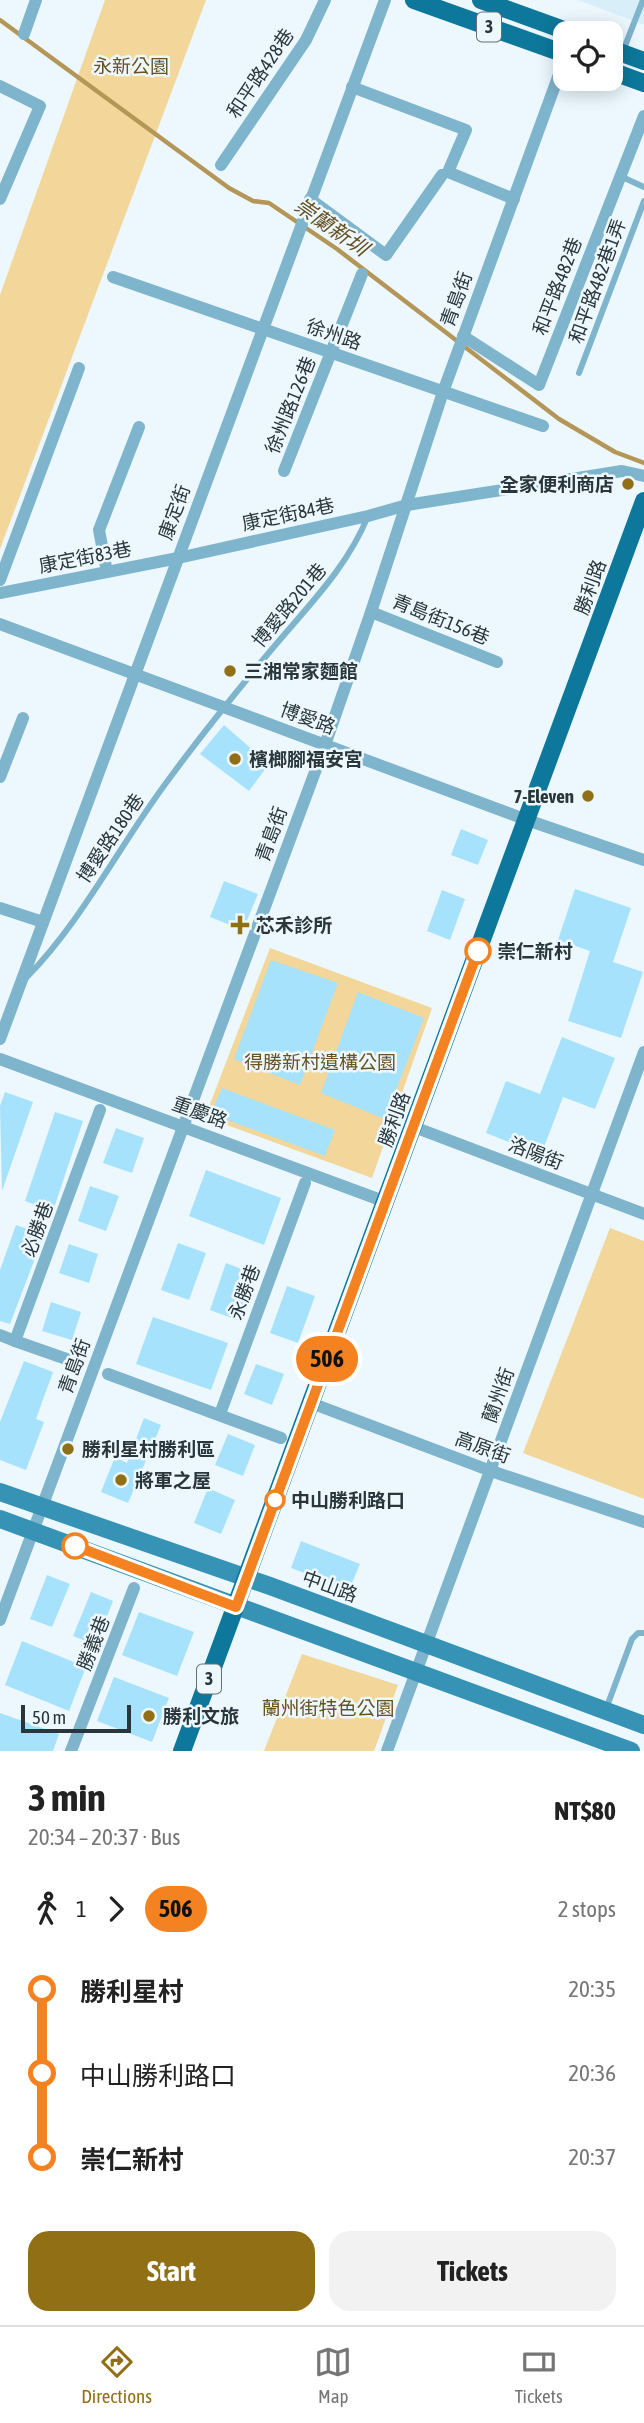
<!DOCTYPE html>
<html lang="en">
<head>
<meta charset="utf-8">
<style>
  :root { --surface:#fff; --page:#f2f2f2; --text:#222; --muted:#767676; --line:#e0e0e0; --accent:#916f15 }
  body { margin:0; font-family:"Asap Condensed","Noto Sans TC",sans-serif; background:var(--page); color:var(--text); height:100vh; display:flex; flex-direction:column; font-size:26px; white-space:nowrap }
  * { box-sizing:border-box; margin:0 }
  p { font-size:23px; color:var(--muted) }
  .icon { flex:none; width:38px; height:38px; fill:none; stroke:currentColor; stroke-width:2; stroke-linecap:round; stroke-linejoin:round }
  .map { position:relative; height:1751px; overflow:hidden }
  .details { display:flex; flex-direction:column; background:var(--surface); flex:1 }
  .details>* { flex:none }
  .badge { padding:0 14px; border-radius:23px; font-size:24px; line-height:46px }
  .controls { position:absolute; left:553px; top:21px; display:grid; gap:14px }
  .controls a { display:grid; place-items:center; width:70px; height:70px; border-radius:14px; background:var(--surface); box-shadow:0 4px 18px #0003; font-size:35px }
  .scale { position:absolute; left:21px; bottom:18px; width:110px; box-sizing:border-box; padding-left:7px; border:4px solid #29363b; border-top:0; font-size:19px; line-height:24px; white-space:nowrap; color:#29363b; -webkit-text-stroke:5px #ecf8fe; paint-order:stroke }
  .map>.badge { position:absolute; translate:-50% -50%; box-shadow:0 0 0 4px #fff }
  .legs { display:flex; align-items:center; gap:10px; height:77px; padding:0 28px; font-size:23px }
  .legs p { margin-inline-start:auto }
  .head { display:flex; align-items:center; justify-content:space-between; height:119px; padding:0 28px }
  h1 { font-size:38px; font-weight:700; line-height:52px }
  .action { display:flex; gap:14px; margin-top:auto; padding:14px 28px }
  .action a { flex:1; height:80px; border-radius:21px; background:var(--accent); color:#fff; font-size:28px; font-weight:700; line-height:80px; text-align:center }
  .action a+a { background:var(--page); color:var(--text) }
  ul { padding:0 28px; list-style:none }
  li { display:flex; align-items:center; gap:24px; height:84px; font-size:26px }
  li i { display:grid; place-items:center; width:10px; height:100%; margin:0 9px; background:currentColor }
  li i::after { content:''; width:18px; height:18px; margin:-9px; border:5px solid; border-radius:50%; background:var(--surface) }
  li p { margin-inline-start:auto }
  li:first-child i { background:linear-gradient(#0000 50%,currentColor 0) }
  li:last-child i { background:linear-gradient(currentColor 50%,#0000 0) }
  .dock { display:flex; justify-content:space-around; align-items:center; height:98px; border-top:2px solid var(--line); background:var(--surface); font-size:19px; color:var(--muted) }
  .dock a { display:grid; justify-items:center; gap:4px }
  .dock .active { color:var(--accent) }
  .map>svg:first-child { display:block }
  .built { fill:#d8effa }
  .green { fill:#f2d69a }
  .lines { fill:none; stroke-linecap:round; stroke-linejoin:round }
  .stream { stroke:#b49758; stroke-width:4.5 }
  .building { fill:#a7e2fd }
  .lane { stroke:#7eb4cc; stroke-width:6 }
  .street { stroke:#7eb4cc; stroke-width:12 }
  .secondary { stroke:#3693b6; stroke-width:18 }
  .primary { stroke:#0d789b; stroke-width:18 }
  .line-1-casing { stroke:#fff; stroke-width:16 }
  .line-1 { stroke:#f58220; stroke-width:10 }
  .poi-dot { fill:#916f15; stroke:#ecf8fe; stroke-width:2.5 }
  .stop-1-dot { fill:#fff; stroke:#f58220; stroke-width:3.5 }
  .labels { text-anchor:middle; stroke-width:5; stroke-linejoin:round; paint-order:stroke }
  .shield { fill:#ecf8fe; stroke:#647076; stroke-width:2 }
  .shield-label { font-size:18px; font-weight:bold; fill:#29363b }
  .park-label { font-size:19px; fill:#675222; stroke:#ecf8fe }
  .street-label { font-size:19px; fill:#29363b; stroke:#ecf8fe }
  .poi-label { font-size:19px; font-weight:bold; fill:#29363b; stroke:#ecf8fe; text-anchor:start }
  .stop-label { font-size:19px; font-weight:bold; fill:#29363b; stroke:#ecf8fe; text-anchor:start }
  .water-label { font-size:21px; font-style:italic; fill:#655020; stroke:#ecf8fe }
</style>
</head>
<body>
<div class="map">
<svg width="644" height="1751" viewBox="0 0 644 1751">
  <rect width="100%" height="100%" fill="#ecf8fe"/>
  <path class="built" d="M578 0H644V25L634 21Z"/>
  <g class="green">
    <path d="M105 0H206L0 549V295Z"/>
    <path d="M270 948 432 1008 372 1178 205 1117Z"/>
    <path d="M610 1228 644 1241V1499L523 1453Z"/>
    <path d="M302 1654 398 1685 374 1751H264Z"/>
  </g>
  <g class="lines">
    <path class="stream" d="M0 20 229 188 253 201 269 203 337 249 559 419 615 452 644 463"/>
  </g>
  <g class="building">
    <path d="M224 725 269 764 249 791 200 754Z"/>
    <path d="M461 829 488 840 478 865 451 855Z"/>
    <path d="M224 881 258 894 243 930 210 917Z"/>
    <path d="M575 889 631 908 613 962 643 972 621 1038 568 1021 590 951 558 940Z"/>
    <path d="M442 890 465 899 450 940 427 931Z"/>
    <path d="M271 960 338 983 300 1085 234 1059Z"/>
    <path d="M358 992 424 1018 385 1119 321 1093Z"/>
    <path d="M562 1037 615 1058 595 1109 563 1097 541 1155 486 1133 506 1081 540 1094Z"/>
    <path d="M222 1088 335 1130 325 1156 211 1114Z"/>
    <path d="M5 1092 33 1102 2 1191 0 1106Z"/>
    <path d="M55 1112 83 1121 53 1211 25 1201Z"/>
    <path d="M116 1128 144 1138 132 1173 103 1163Z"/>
    <path d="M206 1170 281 1198 264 1245 189 1216Z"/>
    <path d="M90 1186 119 1196 106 1231 78 1221Z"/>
    <path d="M16 1225 44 1235 10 1324 0 1321V1270Z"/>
    <path d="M178 1243 206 1253 189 1300 161 1290Z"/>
    <path d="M69 1244 98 1254 89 1283 59 1273Z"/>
    <path d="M226 1263 254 1274 237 1320 210 1310Z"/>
    <path d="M287 1286 315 1296 298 1343 270 1333Z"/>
    <path d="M51 1302 81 1312 72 1340 42 1331Z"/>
    <path d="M153 1317 228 1343 211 1390 136 1364Z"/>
    <path d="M24 1361 53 1372 36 1419 44 1422 26 1470 0 1460V1422Z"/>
    <path d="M256 1364 284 1374 272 1405 244 1394Z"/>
    <path d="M144 1418 161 1425 128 1503 101 1492 115 1457 127 1463Z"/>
    <path d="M228 1434 255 1445 243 1476 215 1465Z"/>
    <path d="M208 1488 235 1500 221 1534 194 1523Z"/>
    <path d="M301 1541 360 1564 349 1590 291 1568Z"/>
    <path d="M47 1575 70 1584 52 1627 30 1619Z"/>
    <path d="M91 1592 113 1601 96 1645 73 1636Z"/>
    <path d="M139 1612 194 1632 177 1676 122 1655Z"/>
    <path d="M22 1641 86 1667 69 1711 5 1685Z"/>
    <path d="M114 1677 169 1698 152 1742 97 1721Z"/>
    <path d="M0 1713 59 1734 53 1751H0Z"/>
  </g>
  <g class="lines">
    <g class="lane">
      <path d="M623 51 643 0"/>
      <path d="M620 176 644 187"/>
      <path d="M579 373 644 201"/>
      <path d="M26 978C83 920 120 844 169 779 202 734 236 692 272 649 307 607 347 568 368 516"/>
      <path d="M606 1709 632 1639 638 1633H644"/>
    </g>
    <g class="street">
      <path d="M24 34 36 0"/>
      <path d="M0 86 40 106 0 199"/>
      <path d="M352 87 466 130 448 172 514 199"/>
      <path d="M221 165 306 40 325 0"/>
      <path d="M310 199 386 255 442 175"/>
      <path d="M113 277 543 426"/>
      <path d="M463 336 539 385 644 116"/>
      <path d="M284 471 362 274"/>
      <path d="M107 572 99 530 139 427"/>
      <path d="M0 580 79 368"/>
      <path d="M0 593 178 558 368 516 407 505 622 471 644 476"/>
      <path d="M371 612 497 662"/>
      <path d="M0 624 527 820 644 860"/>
      <path d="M0 777 23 718"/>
      <path d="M0 908 43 922"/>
      <path d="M0 1039 385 0"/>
      <path d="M0 1059 386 1202"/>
      <path d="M414 1127 644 1214"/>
      <path d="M0 1335 15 1341"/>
      <path d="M75 1362 15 1341 100 1110"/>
      <path d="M108 1374 281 1438"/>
      <path d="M311 1403 491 1471 644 1522"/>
      <path d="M220 1414 305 1183"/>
      <path d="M0 1620 325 745 371 612 443 392 565 58"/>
      <path d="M71 1751 134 1588"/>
      <path d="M387 1751 644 1052"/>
    </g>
    <g class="secondary">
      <path d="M0 1492 270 1586 644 1725"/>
      <path d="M0 1519 631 1751"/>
    </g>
    <g class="primary">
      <path d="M414 0 565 54"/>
      <path d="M481 0 572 33"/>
      <path d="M611 49 644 61"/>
      <path d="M611 71 644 83"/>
      <path d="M182 1751 644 501"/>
    </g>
  </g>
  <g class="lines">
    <defs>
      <path id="line-1" d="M75 1546 236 1607 478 951"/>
    </defs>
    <use href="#line-1" class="line-1-casing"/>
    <use href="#line-1" class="line-1"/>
  </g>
  <g class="poi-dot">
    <circle cx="628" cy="484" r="7"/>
    <circle cx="230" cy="671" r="7"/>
    <circle cx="235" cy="759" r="7"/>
    <circle cx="588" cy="796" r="7"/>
    <path d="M236.5 914.5h7v7h7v7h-7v7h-7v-7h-7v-7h7z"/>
    <circle cx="68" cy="1449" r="7"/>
    <circle cx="121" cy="1480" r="7"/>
    <circle cx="149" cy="1716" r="7"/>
  </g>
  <g class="stop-1-dot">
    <circle cx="478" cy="951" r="12"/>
    <circle cx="275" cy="1500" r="9"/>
    <circle cx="75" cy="1546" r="12"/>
  </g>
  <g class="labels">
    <g class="shield">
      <rect x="477" y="12.5" width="24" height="29" rx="5"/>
      <rect x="197" y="1664.5" width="24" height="29" rx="5"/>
    </g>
    <g class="shield-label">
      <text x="489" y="33">3</text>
      <text x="209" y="1685">3</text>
    </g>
    <g class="park-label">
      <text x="131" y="73">永新公園</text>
      <text x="320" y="1069">得勝新村遺構公園</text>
      <text x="328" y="1715">蘭州街特色公園</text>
    </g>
    <g class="street-label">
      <text transform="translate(260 73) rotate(-56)" y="7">和平路428巷</text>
      <text transform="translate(597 281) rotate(-70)" y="7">和平路482巷1弄</text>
      <text transform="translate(557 286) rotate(-69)" y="7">和平路482巷</text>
      <text transform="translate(456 299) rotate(-70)" y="7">青島街</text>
      <text transform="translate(334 334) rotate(19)" y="7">徐州路</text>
      <text transform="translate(290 405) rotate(-68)" y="7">徐州路126巷</text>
      <text transform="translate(174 512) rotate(-70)" y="7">康定街</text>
      <text transform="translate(288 514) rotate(-12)" y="7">康定街84巷</text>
      <text transform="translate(85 557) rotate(-11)" y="7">康定街83巷</text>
      <text transform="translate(590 587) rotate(-70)" y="7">勝利路</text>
      <text transform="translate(289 605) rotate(-50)" y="7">博愛路201巷</text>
      <text transform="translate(441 619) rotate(22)" y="7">青島街156巷</text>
      <text transform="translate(308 718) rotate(20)" y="7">博愛路</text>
      <text transform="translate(271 834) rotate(-70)" y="7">青島街</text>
      <text transform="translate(110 838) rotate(-56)" y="7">博愛路180巷</text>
      <text transform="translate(200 1112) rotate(20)" y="7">重慶路</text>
      <text transform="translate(394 1119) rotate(-70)" y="7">勝利路</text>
      <text transform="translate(536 1153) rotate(21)" y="7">洛陽街</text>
      <text transform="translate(37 1229) rotate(-70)" y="7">必勝巷</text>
      <text transform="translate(244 1292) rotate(-70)" y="7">永勝巷</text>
      <text transform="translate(74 1366) rotate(-70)" y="7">青島街</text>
      <text transform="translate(498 1395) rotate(-70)" y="7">蘭州街</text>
      <text transform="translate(483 1447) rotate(20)" y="7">高原街</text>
      <text transform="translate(330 1586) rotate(20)" y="7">中山路</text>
      <text transform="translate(93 1643) rotate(-69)" y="7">勝義巷</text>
    </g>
    <g class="poi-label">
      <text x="614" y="491" text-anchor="end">全家便利商店</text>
      <text x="244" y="678">三湘常家麵館</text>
      <text x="249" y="766">檳榔腳福安宮</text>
      <text x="574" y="803" text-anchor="end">7-Eleven</text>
      <text x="256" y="932">芯禾診所</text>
      <text x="82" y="1456">勝利星村勝利區</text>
      <text x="135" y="1487">將軍之屋</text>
      <text x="163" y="1723">勝利文旅</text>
    </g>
    <g class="stop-label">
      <text x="497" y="958">崇仁新村</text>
      <text x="291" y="1507">中山勝利路口</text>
    </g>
    <g class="water-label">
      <text transform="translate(331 227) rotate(35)" y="7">崇蘭新圳</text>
    </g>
  </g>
</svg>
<div class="controls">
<a><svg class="icon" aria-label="locate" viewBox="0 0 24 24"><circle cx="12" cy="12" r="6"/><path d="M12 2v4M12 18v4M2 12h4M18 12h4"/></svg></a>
</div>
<div class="scale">50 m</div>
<b class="badge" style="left:327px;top:1359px;background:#f58220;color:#111">506</b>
</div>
<section class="details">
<div class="head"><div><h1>3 min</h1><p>20:34 – 20:37 · Bus</p></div><b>NT$80</b></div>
<div class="legs"><svg class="icon" aria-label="walk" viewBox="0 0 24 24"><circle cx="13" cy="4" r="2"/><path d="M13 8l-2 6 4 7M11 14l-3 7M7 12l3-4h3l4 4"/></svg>1<svg class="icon" aria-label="forward" viewBox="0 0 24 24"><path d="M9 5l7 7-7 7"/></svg><b class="badge" style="background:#f58220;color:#111">506</b><p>2 stops</p></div>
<ul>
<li><i style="color:#f58220"></i><b>勝利星村</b><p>20:35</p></li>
<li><i style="color:#f58220"></i><span>中山勝利路口</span><p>20:36</p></li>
<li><i style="color:#f58220"></i><b>崇仁新村</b><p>20:37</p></li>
</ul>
<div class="action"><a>Start</a><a>Tickets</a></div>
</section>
<nav class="dock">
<a class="active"><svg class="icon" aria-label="directions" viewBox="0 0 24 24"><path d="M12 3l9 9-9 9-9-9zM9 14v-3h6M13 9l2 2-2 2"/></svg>Directions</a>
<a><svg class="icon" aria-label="map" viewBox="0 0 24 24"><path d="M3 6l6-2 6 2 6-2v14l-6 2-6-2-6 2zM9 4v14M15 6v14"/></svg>Map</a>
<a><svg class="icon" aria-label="tickets" viewBox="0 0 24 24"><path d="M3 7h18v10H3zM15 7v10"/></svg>Tickets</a>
</nav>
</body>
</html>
